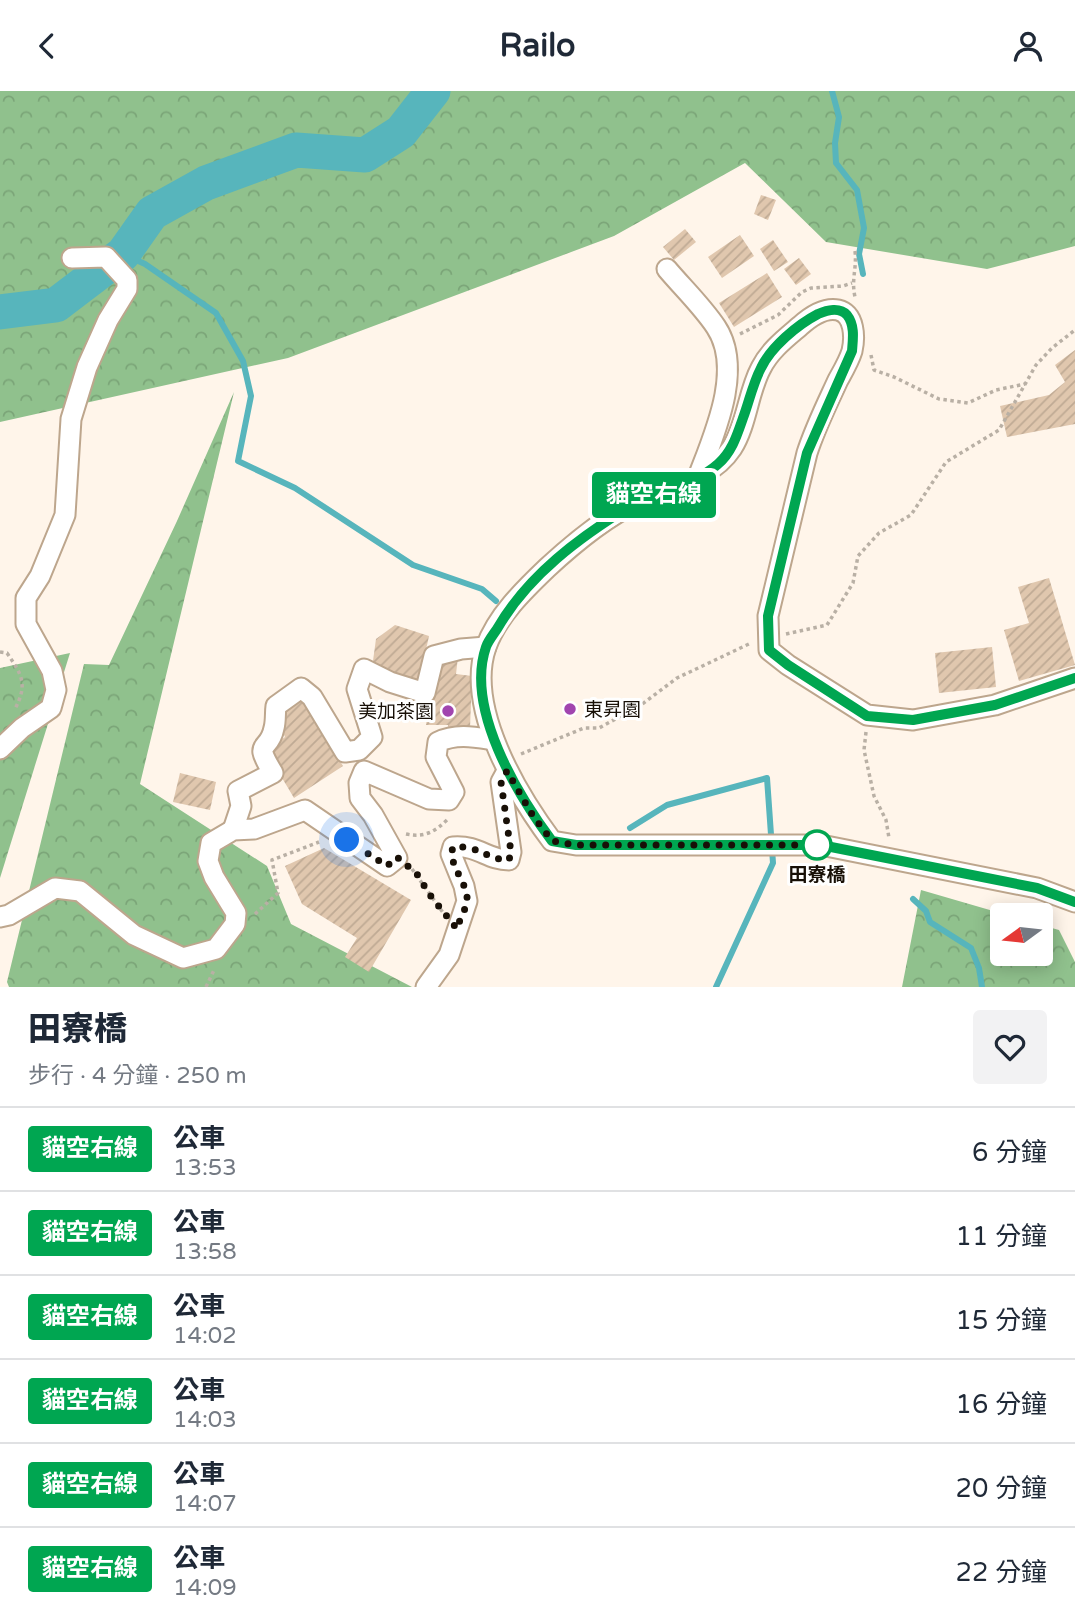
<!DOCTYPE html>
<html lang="zh-TW">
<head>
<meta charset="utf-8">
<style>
  :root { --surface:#fff; --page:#f2f2f3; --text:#1f2937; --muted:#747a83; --line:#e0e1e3 }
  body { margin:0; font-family:"Varela Round","Noto Sans TC",sans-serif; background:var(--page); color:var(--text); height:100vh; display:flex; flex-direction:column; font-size:26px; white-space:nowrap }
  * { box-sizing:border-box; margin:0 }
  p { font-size:23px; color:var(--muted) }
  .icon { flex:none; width:38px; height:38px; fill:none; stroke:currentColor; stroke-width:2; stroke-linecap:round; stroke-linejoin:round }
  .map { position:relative; height:896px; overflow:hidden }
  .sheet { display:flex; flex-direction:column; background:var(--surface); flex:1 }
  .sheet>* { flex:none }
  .badge { padding:0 14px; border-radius:5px; font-size:24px; line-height:46px }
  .needle { width:46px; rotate:255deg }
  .tools { position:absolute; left:990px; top:812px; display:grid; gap:14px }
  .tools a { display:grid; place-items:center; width:63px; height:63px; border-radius:7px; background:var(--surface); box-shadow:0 4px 18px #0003; font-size:35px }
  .you { position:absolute; width:35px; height:35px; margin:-18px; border:5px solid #fff; border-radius:50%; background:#1a73e8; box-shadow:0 0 0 10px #1a73e833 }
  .map>.badge { position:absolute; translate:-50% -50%; box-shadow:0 0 0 4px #fff }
  .round { display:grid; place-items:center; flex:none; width:74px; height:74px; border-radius:7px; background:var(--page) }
  .head { display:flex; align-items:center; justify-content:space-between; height:119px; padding:0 28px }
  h1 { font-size:33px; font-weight:800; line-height:52px }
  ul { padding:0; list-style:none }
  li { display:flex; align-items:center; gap:21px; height:84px; padding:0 28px; border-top:2px solid var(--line) }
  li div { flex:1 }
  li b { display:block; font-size:26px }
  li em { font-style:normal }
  li .badge { min-width:77px; font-weight:700; text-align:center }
  header { display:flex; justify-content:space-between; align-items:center; height:91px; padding:0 28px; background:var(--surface); font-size:32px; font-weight:800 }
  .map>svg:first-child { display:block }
  .forest { fill:url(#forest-crowns) }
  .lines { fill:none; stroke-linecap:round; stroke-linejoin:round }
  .stream { stroke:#57b5bc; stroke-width:6 }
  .river { stroke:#57b5bc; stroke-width:35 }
  .building { fill:url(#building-hatch) }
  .minor-casing { stroke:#bda68d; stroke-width:23 }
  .path { stroke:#b9b0a5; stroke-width:3.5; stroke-dasharray:3.5 3.5; stroke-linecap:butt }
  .minor { stroke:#fff; stroke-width:19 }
  .line-casing { stroke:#fff; stroke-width:16 }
  .line { stroke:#00a651; stroke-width:10 }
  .walk { stroke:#181007; stroke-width:7; stroke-dasharray:0 12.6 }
  .poi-dot { fill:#a145af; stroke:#fff; stroke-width:2.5 }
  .stop-dot { fill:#fff; stroke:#00a651; stroke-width:3.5 }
  .labels { text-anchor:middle; stroke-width:6; stroke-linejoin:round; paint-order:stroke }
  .poi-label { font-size:19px; fill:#181007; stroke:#fff; text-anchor:start }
  .stop-label { font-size:19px; font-weight:bold; fill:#181007; stroke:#fff }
</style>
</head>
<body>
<header><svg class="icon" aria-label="back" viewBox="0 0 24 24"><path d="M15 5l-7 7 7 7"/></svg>Railo<svg class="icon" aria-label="person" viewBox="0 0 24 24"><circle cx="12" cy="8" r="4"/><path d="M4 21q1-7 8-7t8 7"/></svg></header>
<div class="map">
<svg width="1075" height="896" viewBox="0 0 1075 896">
  <defs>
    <pattern id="forest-crowns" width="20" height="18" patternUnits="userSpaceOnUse" patternTransform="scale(1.75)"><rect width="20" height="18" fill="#90c18d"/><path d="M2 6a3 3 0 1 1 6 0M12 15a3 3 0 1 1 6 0" fill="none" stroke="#7ba578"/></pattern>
    <pattern id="building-hatch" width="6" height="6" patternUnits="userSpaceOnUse" patternTransform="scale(1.75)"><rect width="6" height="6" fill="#e0c7ae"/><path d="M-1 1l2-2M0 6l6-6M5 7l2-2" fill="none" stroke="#bfaa94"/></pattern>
  </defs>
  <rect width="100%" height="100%" fill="#fff5ea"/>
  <g class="forest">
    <path d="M0 0H1075V155L987 178 826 151 745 72 614 145 288 267 0 331Z"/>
    <path d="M234 301 140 693 267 775 291 833 412 896H9L7 891 84 573 109 574 177 430Z"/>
    <path d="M70 562 0 787V577Z"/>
    <path d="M921 799 1007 824H1003V863H1041V834L1059 839 1075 871V896H902Z"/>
  </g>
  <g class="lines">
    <g class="stream">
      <path d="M832 0 839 26 835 52 836 72 857 99 864 137 859 163 863 183"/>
      <path d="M123 163 145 173 216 222 243 270 251 305 238 370 295 397 413 474 482 498 496 510"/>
      <path d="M630 737 667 714 767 687 773 772 716 896"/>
      <path d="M913 808 926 820 930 831 971 857 979 877 982 896"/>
    </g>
    <path class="river" d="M0 221 56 214 123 163 152 122 206 92 296 59 365 64 401 41 433 0"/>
  </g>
  <g class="building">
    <path d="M761 104 776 109 768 129 754 123Z"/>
    <path d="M685 138 696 151 674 169 663 156Z"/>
    <path d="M740 144 754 165 722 187 708 166Z"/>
    <path d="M773 149 788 171 774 180 760 158Z"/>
    <path d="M799 167 811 183 796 194 784 178Z"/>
    <path d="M767 182 782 206 734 236 719 212Z"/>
    <path d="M1075 259V333L1007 346 1000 315 1049 304 1065 291 1055 274Z"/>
    <path d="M1049 487 1075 574 1019 590 1004 539 1029 532 1018 496Z"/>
    <path d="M395 534 429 545 419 591 372 577 376 548Z"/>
    <path d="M992 556 996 596 939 602 935 562Z"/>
    <path d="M458 566 456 583 472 585 470 637 448 642V634H426L436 572Z"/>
    <path d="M302 608 343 675 294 707 266 660 285 646 278 631 281 618Z"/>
    <path d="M180 682 216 691 210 719 173 711Z"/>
    <path d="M324 757 411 809 369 881 345 866 357 847 302 813 285 775Z"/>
  </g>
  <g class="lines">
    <defs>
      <g id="minor">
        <path d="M667 178C683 197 702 215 716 236 744 278 714 344 698 386"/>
        <path d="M1075 587 995 614 913 629 867 624 788 574 769 559 768 525 807 362C815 337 827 313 838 289 843 280 849 270 852 260 855 247 855 223 838 219 824 216 810 226 800 235 786 247 770 259 761 277 748 301 747 333 732 357 711 389 669 396 637 411 604 427 574 452 547 477 524 499 497 525 486 556 465 617 517 703 552 750L576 754H821L1037 797 1075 811"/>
        <path d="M0 658 22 637 51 617 56 599 52 580 26 533V507L40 485 65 424 71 328 87 276 108 229 127 198V189L106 166 72 167"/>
        <path d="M233 739 241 715 238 700 273 682C252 647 269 663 274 637 276 630 275 622 276 615L301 597 312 606 345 661 359 659 372 646 357 598 364 578 390 591 425 602 434 565 461 558 486 556"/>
        <path d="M0 826 9 824 55 797 80 800 134 844 183 867 216 858 235 833 236 822 214 786 208 770 211 752 233 739 254 738 305 719 387 775 397 767 373 724 360 707 359 692 364 680 429 708 449 709 454 701 436 666 438 651C456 642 475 646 494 649"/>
        <path d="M426 896 449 864 467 810 464 795 451 763 453 756C479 754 487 769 509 769L511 761 501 691 507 680"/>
      </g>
    </defs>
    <use href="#minor" class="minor-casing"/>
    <g class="path">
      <path d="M855 160C857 178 851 188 855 206"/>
      <path d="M740 243 778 224 802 201 811 197 843 195 852 192"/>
      <path d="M871 264 874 279 894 286 939 308 968 312 996 299 1025 293"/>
      <path d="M786 543 827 534 853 492 858 465 879 442 911 424 946 371 999 339 1036 274 1052 257 1075 239"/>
      <path d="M0 561 7 562C22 584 28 593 15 618"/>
      <path d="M866 641 864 659 874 705 886 729 889 747"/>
      <path d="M521 663 584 637H599L641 614 677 587 751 552"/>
      <path d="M406 743C425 747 436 740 448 728"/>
      <path d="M412 778 444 823"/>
      <path d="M255 823 278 802 272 769 319 751"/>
      <path d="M206 896 214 879"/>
    </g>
    <use href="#minor" class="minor"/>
  </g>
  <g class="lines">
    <defs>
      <path id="line" d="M1075 587 995 614 913 629 867 625 788 574 769 559 768 525 807 362 852 260C853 248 855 234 847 224 840 216 827 219 818 223 797 234 771 256 761 277 753 292 749 311 743 327 737 344 732 361 718 373 695 394 659 398 632 414 580 446 528 484 497 538 493 544 488 550 486 556 465 617 517 703 552 750L576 754H821L1037 797 1075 811"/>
    </defs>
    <use href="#line" class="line-casing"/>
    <use href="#line" class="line"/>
    <path class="walk" d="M347 749 387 775 397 766 417 783 430 804 457 838C459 829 465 820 467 811 469 792 447 774 453 756 479 754 487 769 509 769L511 761 501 691 507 680 533 725 552 750 576 754H821H817"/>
  </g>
  <g class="poi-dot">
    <circle cx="570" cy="618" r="7"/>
    <circle cx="448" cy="620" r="7"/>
  </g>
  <circle class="stop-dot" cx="817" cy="754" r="14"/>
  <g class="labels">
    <g class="poi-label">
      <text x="584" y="625">東昇園</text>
      <text x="434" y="627" text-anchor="end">美加茶園</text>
    </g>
    <g class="stop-label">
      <text x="817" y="790">田寮橋</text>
    </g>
  </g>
</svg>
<div class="tools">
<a><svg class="needle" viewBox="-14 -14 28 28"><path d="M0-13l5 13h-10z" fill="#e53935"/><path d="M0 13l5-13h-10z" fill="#747a83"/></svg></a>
</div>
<div class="you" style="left:347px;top:749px"></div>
<b class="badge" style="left:654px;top:404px;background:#00a651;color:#fff">貓空右線</b>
</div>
<section class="sheet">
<div class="head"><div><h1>田寮橋</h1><p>步行 · 4 分鐘 · 250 m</p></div><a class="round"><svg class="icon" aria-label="heart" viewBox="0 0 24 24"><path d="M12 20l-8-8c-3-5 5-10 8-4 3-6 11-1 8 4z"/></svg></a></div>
<ul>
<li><span class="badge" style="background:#00a651;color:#fff">貓空右線</span><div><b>公車</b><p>13:53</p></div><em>6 分鐘</em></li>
<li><span class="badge" style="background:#00a651;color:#fff">貓空右線</span><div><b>公車</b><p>13:58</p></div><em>11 分鐘</em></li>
<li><span class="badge" style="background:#00a651;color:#fff">貓空右線</span><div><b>公車</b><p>14:02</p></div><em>15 分鐘</em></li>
<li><span class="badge" style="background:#00a651;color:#fff">貓空右線</span><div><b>公車</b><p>14:03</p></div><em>16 分鐘</em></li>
<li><span class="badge" style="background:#00a651;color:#fff">貓空右線</span><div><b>公車</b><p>14:07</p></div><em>20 分鐘</em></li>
<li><span class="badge" style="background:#00a651;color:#fff">貓空右線</span><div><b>公車</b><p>14:09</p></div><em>22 分鐘</em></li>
</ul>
</section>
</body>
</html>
